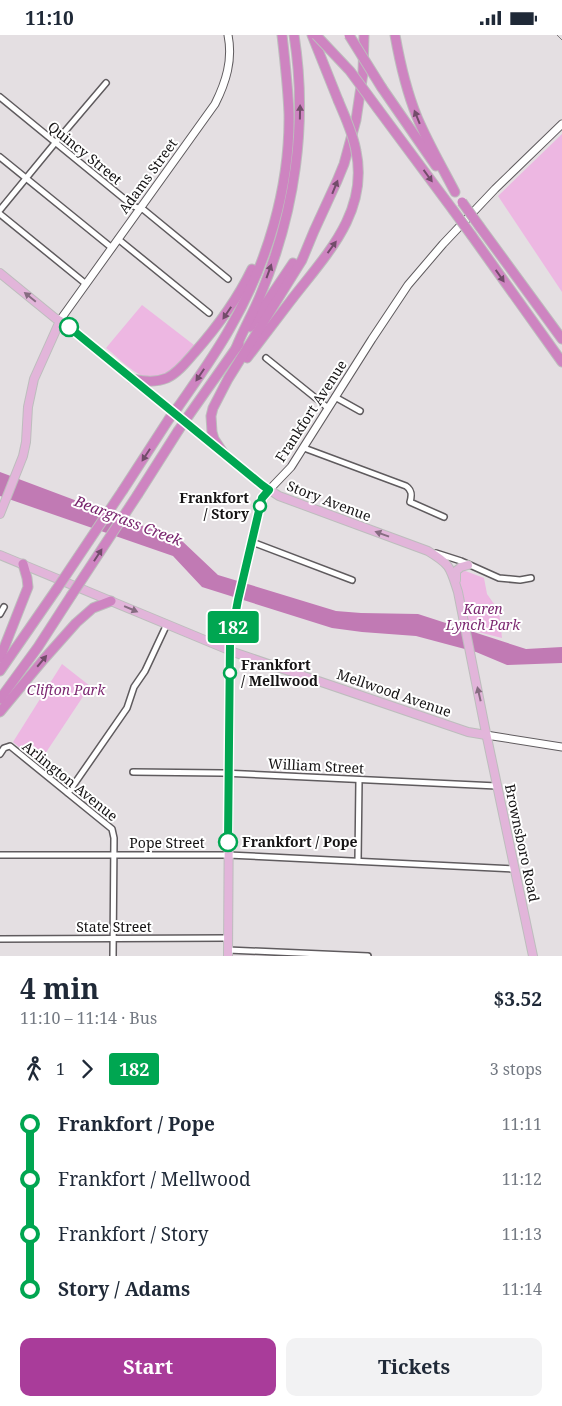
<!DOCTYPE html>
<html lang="en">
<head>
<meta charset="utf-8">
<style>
  :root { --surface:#fff; --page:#f2f2f3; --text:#1f2937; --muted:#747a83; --accent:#a93c9a }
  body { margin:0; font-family:"Noto Serif",serif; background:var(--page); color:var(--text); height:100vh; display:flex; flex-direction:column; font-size:19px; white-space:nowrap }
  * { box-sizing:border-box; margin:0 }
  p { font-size:16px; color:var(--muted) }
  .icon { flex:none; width:28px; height:28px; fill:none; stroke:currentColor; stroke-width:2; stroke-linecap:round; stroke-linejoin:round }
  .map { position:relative; height:921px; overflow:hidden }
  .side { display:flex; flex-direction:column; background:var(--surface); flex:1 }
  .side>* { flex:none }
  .badge { padding:0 10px; border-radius:4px; font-size:18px; line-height:32px }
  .map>.badge { position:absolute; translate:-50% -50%; box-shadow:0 0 0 2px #fff }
  .legs { display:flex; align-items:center; gap:8px; height:55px; padding:0 20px; font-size:16px }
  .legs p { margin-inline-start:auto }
  .summary { display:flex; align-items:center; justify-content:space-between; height:85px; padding:0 20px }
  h1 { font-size:28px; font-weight:700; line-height:38px }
  .cta { display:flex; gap:10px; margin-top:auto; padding:10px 20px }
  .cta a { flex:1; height:58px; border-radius:10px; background:var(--accent); color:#fff; font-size:20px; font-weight:700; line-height:58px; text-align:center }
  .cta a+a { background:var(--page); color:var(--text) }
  ul { padding:0 20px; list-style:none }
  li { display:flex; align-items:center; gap:18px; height:55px; font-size:19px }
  li i { display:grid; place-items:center; width:8px; height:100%; margin:0 6px; background:currentColor }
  li i::after { content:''; width:12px; height:12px; margin:-6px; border:4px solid; border-radius:50%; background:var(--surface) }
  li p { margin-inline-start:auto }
  li:first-child i { background:linear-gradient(#0000 50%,currentColor 0) }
  li:last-child i { background:linear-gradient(currentColor 50%,#0000 0) }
  .status { display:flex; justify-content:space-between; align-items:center; height:35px; padding:0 25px; background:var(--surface); direction:ltr }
  .status svg { height:14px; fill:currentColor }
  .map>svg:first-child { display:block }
  .green { fill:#edb7e2 }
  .water { fill:#c17ab4 }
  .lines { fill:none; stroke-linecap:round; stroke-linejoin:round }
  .street-casing { stroke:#5f5b5e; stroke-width:8 }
  .secondary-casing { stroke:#5f5b5e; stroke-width:9 }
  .primary-casing { stroke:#bdbdbd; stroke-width:10 }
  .highway-casing { stroke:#bdbdbd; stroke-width:11 }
  .street { stroke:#fff; stroke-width:5 }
  .secondary { stroke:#fff; stroke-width:7 }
  .primary { stroke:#e2b5da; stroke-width:8 }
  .highway { stroke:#ce84c1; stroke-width:9 }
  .rail { stroke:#7f7b7d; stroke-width:1; stroke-dasharray:10 5; stroke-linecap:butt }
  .highway-bridge-casing { stroke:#bdbdbd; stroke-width:11; stroke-linecap:butt }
  .highway-bridge { stroke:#ce84c1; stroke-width:9 }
  .oneway { fill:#724c6a }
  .oneway2 { fill:#866c81 }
  .line-1-casing { stroke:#fff; stroke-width:11 }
  .line-1 { stroke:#00a651; stroke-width:8 }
  .stop-1-dot { fill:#fff; stroke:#00a651; stroke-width:2.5 }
  .labels { text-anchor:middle; stroke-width:4; stroke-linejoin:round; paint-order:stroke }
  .street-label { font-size:14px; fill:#151314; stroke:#fff }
  .stop-label { font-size:14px; font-weight:bold; fill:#151314; stroke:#fff; text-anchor:start }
  .park-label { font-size:14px; font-style:italic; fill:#7d2972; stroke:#fff }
  .water-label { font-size:15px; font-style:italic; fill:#78246d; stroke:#fff }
</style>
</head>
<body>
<div class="status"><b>11:10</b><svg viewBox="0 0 49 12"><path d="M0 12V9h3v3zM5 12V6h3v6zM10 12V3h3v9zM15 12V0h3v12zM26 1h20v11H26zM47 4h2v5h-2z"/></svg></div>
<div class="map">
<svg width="562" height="921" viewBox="0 0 562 921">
  <rect width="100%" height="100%" fill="#e4dfe2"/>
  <g class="green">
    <path d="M562 99V257L498 161Z"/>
    <path d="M142 270 194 310C188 317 174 336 167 340 143 352 123 326 106 313Z"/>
    <path d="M460 534 484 543 487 559 499 576 502 603 470 595 457 541Z"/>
    <path d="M62 629 90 651 39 728 13 707Z"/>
  </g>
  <path class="water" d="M0 437 181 505 218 540 336 576 361 578 418 579 526 614 562 612V628L507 630 476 617 416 601 362 597 332 593 202 552 173 521 0 461Z"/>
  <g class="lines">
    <defs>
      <g id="street">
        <path d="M0 62 133 171 144 175 228 244"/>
        <path d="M0 122 112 213"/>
        <path d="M0 175 55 108 106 48"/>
        <path d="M0 179 86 249"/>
        <path d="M118 204 209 278"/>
        <path d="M266 323 328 373"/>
        <path d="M335 362 360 376"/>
        <path d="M304 413 406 451C412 455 412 460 410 467L444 482"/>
        <path d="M252 507 352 545"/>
        <path d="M436 518 461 526 499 543 520 545 531 543"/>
        <path d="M0 579 4 572"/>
        <path d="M0 719 4 713 10 711 112 794 114 803 113 921"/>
        <path d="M133 737 222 738 497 751"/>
        <path d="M68 758 127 673 134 652 145 636 167 589"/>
        <path d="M0 820H228L515 834"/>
        <path d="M358 826 359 745"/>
        <path d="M0 904 228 903"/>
        <path d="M228 915 368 921"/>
      </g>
      <g id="secondary">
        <path d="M60 286 63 281 215 69C226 47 233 25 228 0"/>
        <path d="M269 455 291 432 372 304 408 250 443 209 495 154 562 89"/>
        <path d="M486 700 562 712"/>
      </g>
      <g id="primary">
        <path d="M0 238 55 283 65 289 262 450 279 461 428 516C451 530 450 532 458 557L485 693 533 921"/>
        <path d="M0 479 23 421 26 407 28 372 34 344 60 286"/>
        <path d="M0 520 236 618 468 697 486 700"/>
        <path d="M456 545V536L461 532 468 530"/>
        <path d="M228 921 230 608 238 565 262 463 269 455"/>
      </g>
      <g id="highway">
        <path d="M312 0 338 65"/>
        <path d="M395 0C400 28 406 55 417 82 428 108 442 132 455 157"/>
        <path d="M382 53 436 131"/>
        <path d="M378 74 453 175"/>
        <path d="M480 192 562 304"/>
        <path d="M472 201 562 327"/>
        <path d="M250 292 293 228"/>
        <path d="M236 313C243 295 253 278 260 261 295 178 308 88 294 0"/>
        <path d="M247 323 292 264"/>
        <path d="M132 344C144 346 155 348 167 343 178 338 187 326 195 317 218 291 237 265 252 234"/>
        <path d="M178 372C196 346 215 320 230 293 267 229 290 153 289 79 288 53 285 26 282 0"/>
        <path d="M189 380 239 309"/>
        <path d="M224 419 214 404 212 397 211 381 213 373 228 344 302 225 314 196 337 146 344 129 356 85 363 38 364 0"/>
        <path d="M123 455 169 384"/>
        <path d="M138 459 178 396"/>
        <path d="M0 623 28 552 27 543 23 529"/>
        <path d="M0 636 56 555"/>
        <path d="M0 664 38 612 71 561"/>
        <path d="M0 677 44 624 76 588 93 573 111 566"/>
      </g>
    </defs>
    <use href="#street" class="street-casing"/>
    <use href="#secondary" class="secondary-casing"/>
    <use href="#primary" class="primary-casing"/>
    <use href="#highway" class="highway-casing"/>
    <use href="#street" class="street"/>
    <use href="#secondary" class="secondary"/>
    <use href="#primary" class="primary"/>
    <use href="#highway" class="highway"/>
    <path class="rail" d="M557 0 562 5"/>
    <defs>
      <g id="highway-bridge">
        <path d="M316 0 350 36 378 74"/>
        <path d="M349 0 382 53"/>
        <path d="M462 167 480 192"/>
        <path d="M453 175 472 201"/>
        <path d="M292 264C326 220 369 177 356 116 353 98 345 82 338 65"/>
        <path d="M169 384 178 372"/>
        <path d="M178 396 189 380"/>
        <path d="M56 555 123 455"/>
        <path d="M71 561 138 459"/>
      </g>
    </defs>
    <use href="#highway-bridge" class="highway-bridge-casing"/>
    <use href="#highway-bridge" class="highway-bridge"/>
  </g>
  <defs><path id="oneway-solid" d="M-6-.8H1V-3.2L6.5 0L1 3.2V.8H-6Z" transform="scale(1.25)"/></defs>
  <g class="oneway">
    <use href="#oneway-solid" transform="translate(300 77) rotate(-89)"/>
    <use href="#oneway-solid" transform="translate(417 82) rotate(-112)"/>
    <use href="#oneway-solid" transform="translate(428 141) rotate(54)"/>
    <use href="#oneway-solid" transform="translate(335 152) rotate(-68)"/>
    <use href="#oneway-solid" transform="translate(332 212) rotate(-54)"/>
    <use href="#oneway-solid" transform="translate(269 236) rotate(-70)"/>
    <use href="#oneway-solid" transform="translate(500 241) rotate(55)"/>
    <use href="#oneway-solid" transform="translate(227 278) rotate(124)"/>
    <use href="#oneway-solid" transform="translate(200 340) rotate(124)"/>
    <use href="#oneway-solid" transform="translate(146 420) rotate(123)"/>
    <use href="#oneway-solid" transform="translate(98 520) rotate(-57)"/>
    <use href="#oneway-solid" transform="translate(42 626) rotate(-50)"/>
  </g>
  <g class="oneway2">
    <use href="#oneway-solid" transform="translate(30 262) rotate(-141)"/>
    <use href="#oneway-solid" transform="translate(382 499) rotate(-160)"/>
    <use href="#oneway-solid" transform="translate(131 574) rotate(23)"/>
    <use href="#oneway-solid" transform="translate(479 659) rotate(-103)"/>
  </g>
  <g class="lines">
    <defs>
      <path id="line-1" d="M69 292 262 450 269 455 262 463 238 565 230 608 228 807"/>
    </defs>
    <use href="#line-1" class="line-1-casing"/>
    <use href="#line-1" class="line-1"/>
  </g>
  <g class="stop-1-dot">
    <circle cx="69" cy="292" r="9"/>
    <circle cx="260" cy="471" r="6"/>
    <circle cx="230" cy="638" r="6"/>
    <circle cx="228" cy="807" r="9"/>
  </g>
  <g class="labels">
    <g class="street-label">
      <text transform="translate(85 118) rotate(39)" y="5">Quincy Street</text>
      <text transform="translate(148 141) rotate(-54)" y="5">Adams Street</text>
      <text transform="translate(311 376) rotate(-57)" y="5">Frankfort Avenue</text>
      <text transform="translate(329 466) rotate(21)" y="5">Story Avenue</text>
      <text transform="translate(394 658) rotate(19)" y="5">Mellwood Avenue</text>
      <text transform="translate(316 731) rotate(3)" y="5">William Street</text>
      <text transform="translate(70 746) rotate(39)" y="5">Arlington Avenue</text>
      <text x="167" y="813">Pope Street</text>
      <text transform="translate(522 808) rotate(78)" y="5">Brownsboro Road</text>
      <text x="114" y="897">State Street</text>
    </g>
    <g class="stop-label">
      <text x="249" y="468" text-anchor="end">Frankfort<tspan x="249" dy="16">/ Story</tspan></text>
      <text x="241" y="635">Frankfort<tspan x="241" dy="16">/ Mellwood</tspan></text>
      <text x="242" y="812">Frankfort / Pope</text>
    </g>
    <g class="park-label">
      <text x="483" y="579">Karen<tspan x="483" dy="16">Lynch Park</tspan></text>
      <text x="66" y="660">Clifton Park</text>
    </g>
    <g class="water-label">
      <text transform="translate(128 486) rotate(21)" y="5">Beargrass Creek</text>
    </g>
  </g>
</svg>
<b class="badge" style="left:233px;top:592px;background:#00a651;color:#fff">182</b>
</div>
<section class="side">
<div class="summary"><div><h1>4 min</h1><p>11:10 – 11:14 · Bus</p></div><b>$3.52</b></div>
<div class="legs"><svg class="icon" aria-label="walk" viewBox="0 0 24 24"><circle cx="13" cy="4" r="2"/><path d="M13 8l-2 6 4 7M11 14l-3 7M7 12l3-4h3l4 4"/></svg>1<svg class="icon" aria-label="forward" viewBox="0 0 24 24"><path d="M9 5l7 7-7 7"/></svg><b class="badge" style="background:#00a651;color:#fff">182</b><p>3 stops</p></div>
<ul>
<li><i style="color:#00a651"></i><b>Frankfort / Pope</b><p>11:11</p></li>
<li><i style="color:#00a651"></i><span>Frankfort / Mellwood</span><p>11:12</p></li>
<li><i style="color:#00a651"></i><span>Frankfort / Story</span><p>11:13</p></li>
<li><i style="color:#00a651"></i><b>Story / Adams</b><p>11:14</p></li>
</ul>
<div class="cta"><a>Start</a><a>Tickets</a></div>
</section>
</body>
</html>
